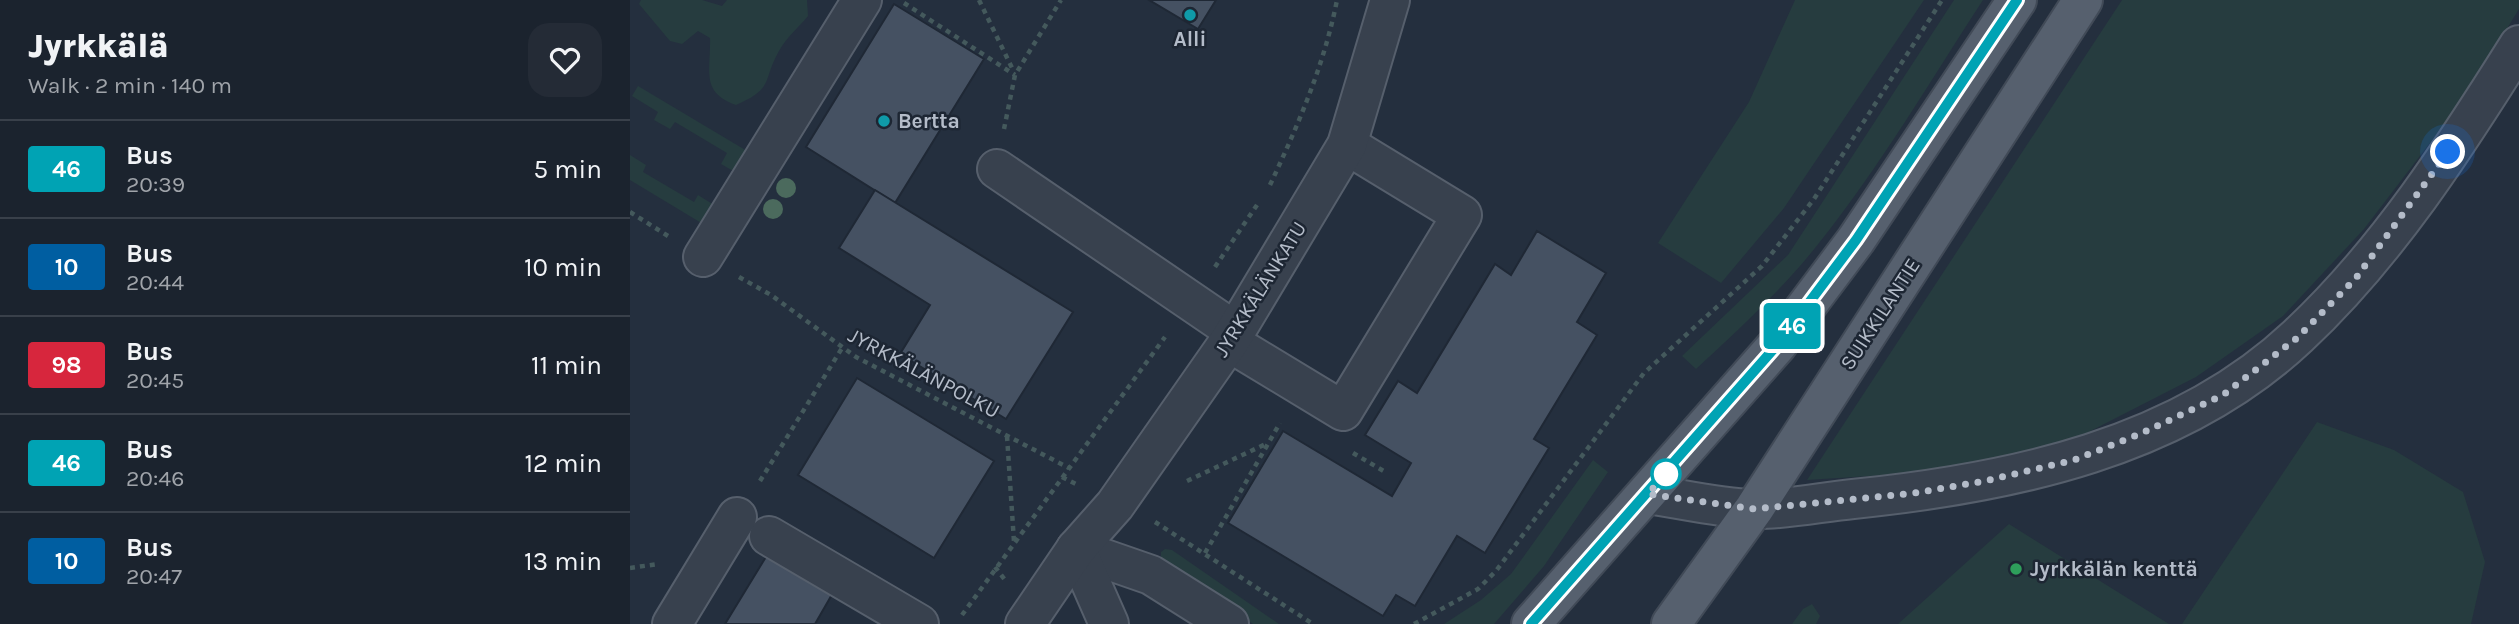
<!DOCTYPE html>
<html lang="en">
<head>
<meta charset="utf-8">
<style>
  :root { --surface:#1b232e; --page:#242b36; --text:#f1f3f6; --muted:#a0a4aa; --line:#39404a }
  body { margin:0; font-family:Karla,sans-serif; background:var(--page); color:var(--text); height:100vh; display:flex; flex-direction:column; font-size:26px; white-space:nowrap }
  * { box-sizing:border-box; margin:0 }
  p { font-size:23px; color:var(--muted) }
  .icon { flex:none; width:38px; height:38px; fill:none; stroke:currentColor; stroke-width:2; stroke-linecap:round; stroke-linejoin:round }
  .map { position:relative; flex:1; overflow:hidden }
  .sheet { display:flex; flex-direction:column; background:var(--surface); width:630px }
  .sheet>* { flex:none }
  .badge { padding:0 14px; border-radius:5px; font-size:24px; line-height:46px }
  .you { position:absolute; width:35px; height:35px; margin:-18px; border:5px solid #fff; border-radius:50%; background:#1a73e8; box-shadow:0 0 0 10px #1a73e833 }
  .map>.badge { position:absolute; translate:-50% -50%; box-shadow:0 0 0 4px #fff }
  .round { display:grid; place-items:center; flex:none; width:74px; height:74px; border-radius:21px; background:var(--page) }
  .headline { display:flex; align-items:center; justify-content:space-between; height:119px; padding:0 28px }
  h1 { font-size:33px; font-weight:800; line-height:52px }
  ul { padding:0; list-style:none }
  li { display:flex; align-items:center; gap:21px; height:98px; padding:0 28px; border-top:2px solid var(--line) }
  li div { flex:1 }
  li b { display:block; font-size:26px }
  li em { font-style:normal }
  li .badge { min-width:77px; font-weight:700; text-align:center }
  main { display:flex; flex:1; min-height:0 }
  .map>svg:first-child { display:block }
  .green { fill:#263c3f }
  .building { fill:#455162; stroke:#1f2835; stroke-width:2 }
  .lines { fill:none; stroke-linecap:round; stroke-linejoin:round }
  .minor-casing { stroke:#565f6c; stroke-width:42 }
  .major-casing { stroke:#414a57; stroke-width:42 }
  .path { stroke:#44595c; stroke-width:4.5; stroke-dasharray:5 5; stroke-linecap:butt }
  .minor { stroke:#38414e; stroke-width:38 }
  .major { stroke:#56606e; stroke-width:38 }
  .tree { fill:#4b6a5d }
  .line-casing { stroke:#fff; stroke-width:16 }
  .line { stroke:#00a3b4; stroke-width:10 }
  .walk { stroke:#b4bcc9; stroke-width:7; stroke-dasharray:0 12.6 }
  .culture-dot { fill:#0f9aa8; stroke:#1d2633; stroke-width:2.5 }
  .stop-dot { fill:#fff; stroke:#00a3b4; stroke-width:3.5 }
  .leisure-dot { fill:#2e9e5b; stroke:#1d2633; stroke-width:2.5 }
  .labels { text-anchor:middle; stroke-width:5; stroke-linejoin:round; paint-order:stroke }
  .poi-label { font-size:21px; font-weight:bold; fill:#b4bcc9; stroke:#1d2633; text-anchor:start }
  .street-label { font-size:21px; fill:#b4bcc9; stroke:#1d2633 }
</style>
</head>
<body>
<main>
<section class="sheet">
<div class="headline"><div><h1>Jyrkkälä</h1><p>Walk · 2 min · 140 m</p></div><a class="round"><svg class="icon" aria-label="heart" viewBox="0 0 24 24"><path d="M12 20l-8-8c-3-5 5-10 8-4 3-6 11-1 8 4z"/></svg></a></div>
<ul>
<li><span class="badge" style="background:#00a3b4;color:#fff">46</span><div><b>Bus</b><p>20:39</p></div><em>5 min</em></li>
<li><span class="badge" style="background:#005ea1;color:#fff">10</span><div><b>Bus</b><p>20:44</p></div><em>10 min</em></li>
<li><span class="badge" style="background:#d7263d;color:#fff">98</span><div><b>Bus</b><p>20:45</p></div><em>11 min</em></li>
<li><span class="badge" style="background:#00a3b4;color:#fff">46</span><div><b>Bus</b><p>20:46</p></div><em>12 min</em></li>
<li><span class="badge" style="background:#005ea1;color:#fff">10</span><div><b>Bus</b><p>20:47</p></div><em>13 min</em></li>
</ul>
</section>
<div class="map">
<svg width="1889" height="624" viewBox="0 0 1889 624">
  <rect width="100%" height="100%" fill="#242f3e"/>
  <g class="green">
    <path d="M11 0H72L92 6 97 0H177L178 16C169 27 156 38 149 51 132 81 145 88 106 105 70 92 81 71 80 38L68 31 52 44 40 41 9 4Z"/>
    <path d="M1165 0H1294L1154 208 1091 283 1028 243 1119 102Z"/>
    <path d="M1324 0H1353C1300 81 1250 167 1189 243 1153 289 1109 329 1066 369L1052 356 1158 255Z"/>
    <path d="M1492 0H1889V9L1835 97 1734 229 1653 316 1566 377 1439 442 1333 470 1177 480Z"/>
    <path d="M8 86 117 151 105 172 91 164 97 153 45 122 40 129 24 120 28 112 2 96Z"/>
    <path d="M0 155 16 165 13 172 64 202 68 195 84 205 73 224 0 180Z"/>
    <path d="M1687 422 1764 450 1833 492 1855 562 1841 624H1552Z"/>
    <path d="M963 460 978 472 914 566 864 624H814L851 600 881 574Z"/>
    <path d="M1379 524 1539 624H1268Z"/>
    <path d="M535 549 542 550 649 624H623L531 560V552Z"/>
    <path d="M1182 604 1190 616 1186 624H1162L1173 609Z"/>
  </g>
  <g class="building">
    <path d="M519 0H586L568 29Z"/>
    <path d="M264 4 354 59 265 203 176 147Z"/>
    <path d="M245 190 443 312 376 419 270 354 300 305 209 248Z"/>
    <path d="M907 231 976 273 947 322 967 335 904 439 919 448 855 553 827 536 785 606 766 595 753 616 598 523 653 431 762 496 781 463 735 435 768 381 787 393 865 264 881 275Z"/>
    <path d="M227 378 364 461 304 558 168 475Z"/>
    <path d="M139 552 204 591 185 624H95Z"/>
  </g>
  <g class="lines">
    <defs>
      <g id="minor">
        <path d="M367 169 606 332"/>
        <path d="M73 257 232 0"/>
        <path d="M599 342 713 411 832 215 717 145"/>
        <path d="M1018 494C1052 499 1089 508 1123 509 1156 510 1191 502 1223 499 1381 483 1549 448 1668 336 1757 253 1825 147 1889 45"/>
        <path d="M139 536 289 624"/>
        <path d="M446 549 521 575 599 624"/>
        <path d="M446 549 479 624"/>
        <path d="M42 624 107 517"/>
        <path d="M395 624 446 549 485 505 599 342 717 145 760 0"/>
      </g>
      <g id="major">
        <path d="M901 624 1148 344 1226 240 1387 0"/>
        <path d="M1041 624 1124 509 1453 0"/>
      </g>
    </defs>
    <use href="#minor" class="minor-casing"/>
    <use href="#major" class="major-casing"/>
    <g class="path">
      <path d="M349 0 384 72"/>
      <path d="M274 3 385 75"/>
      <path d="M374 129 385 75 431 0"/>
      <path d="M640 185C668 125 694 66 707 0"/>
      <path d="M0 212 38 236"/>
      <path d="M585 267 629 202"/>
      <path d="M109 277 141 295 226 357 439 468"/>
      <path d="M377 436 384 542"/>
      <path d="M723 453 757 473"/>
      <path d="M432 477 448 485"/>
      <path d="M130 481 212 348"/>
      <path d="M557 481 638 443"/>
      <path d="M525 522 683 624"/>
      <path d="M575 553 650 423"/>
      <path d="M365 567 375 580"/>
      <path d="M0 568 28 564"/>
      <path d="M332 615 535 337"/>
      <path d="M784 624 848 589 866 571 1014 373 1132 266 1184 199 1312 0"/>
    </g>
    <use href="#minor" class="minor"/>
    <use href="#major" class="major"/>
  </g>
  <g class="tree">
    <circle cx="156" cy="188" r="10"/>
    <circle cx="143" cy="209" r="10"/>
  </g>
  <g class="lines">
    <defs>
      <path id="line" d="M901 624 1148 344 1226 240 1387 0"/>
    </defs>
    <use href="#line" class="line-casing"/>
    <use href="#line" class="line"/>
    <path class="walk" d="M1036 474 1042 467 1018 494 1124 509 1285 493 1355 481 1444 460 1510 434 1593 395 1667 338 1726 278 1818 152"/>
  </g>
  <g class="culture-dot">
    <circle cx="560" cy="15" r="7"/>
    <circle cx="254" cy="121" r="7"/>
  </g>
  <circle class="stop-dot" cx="1036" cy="474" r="14"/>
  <circle class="leisure-dot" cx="1386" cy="569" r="7"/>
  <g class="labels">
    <g class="poi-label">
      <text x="560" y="46" text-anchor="middle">Alli</text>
      <text x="268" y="128">Bertta</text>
      <text x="1400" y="576">Jyrkkälän kenttä</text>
    </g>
    <g class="street-label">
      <text transform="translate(630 289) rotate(-58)" y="7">JYRKKÄLÄNKATU</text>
      <text transform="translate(1250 314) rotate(-57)" y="7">SUIKKILANTIE</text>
      <text transform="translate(294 373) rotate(28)" y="7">JYRKKÄLÄNPOLKU</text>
    </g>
  </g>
</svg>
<div class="you" style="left:1818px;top:152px"></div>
<b class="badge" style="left:1162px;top:326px;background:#00a3b4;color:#fff">46</b>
</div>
</main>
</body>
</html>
